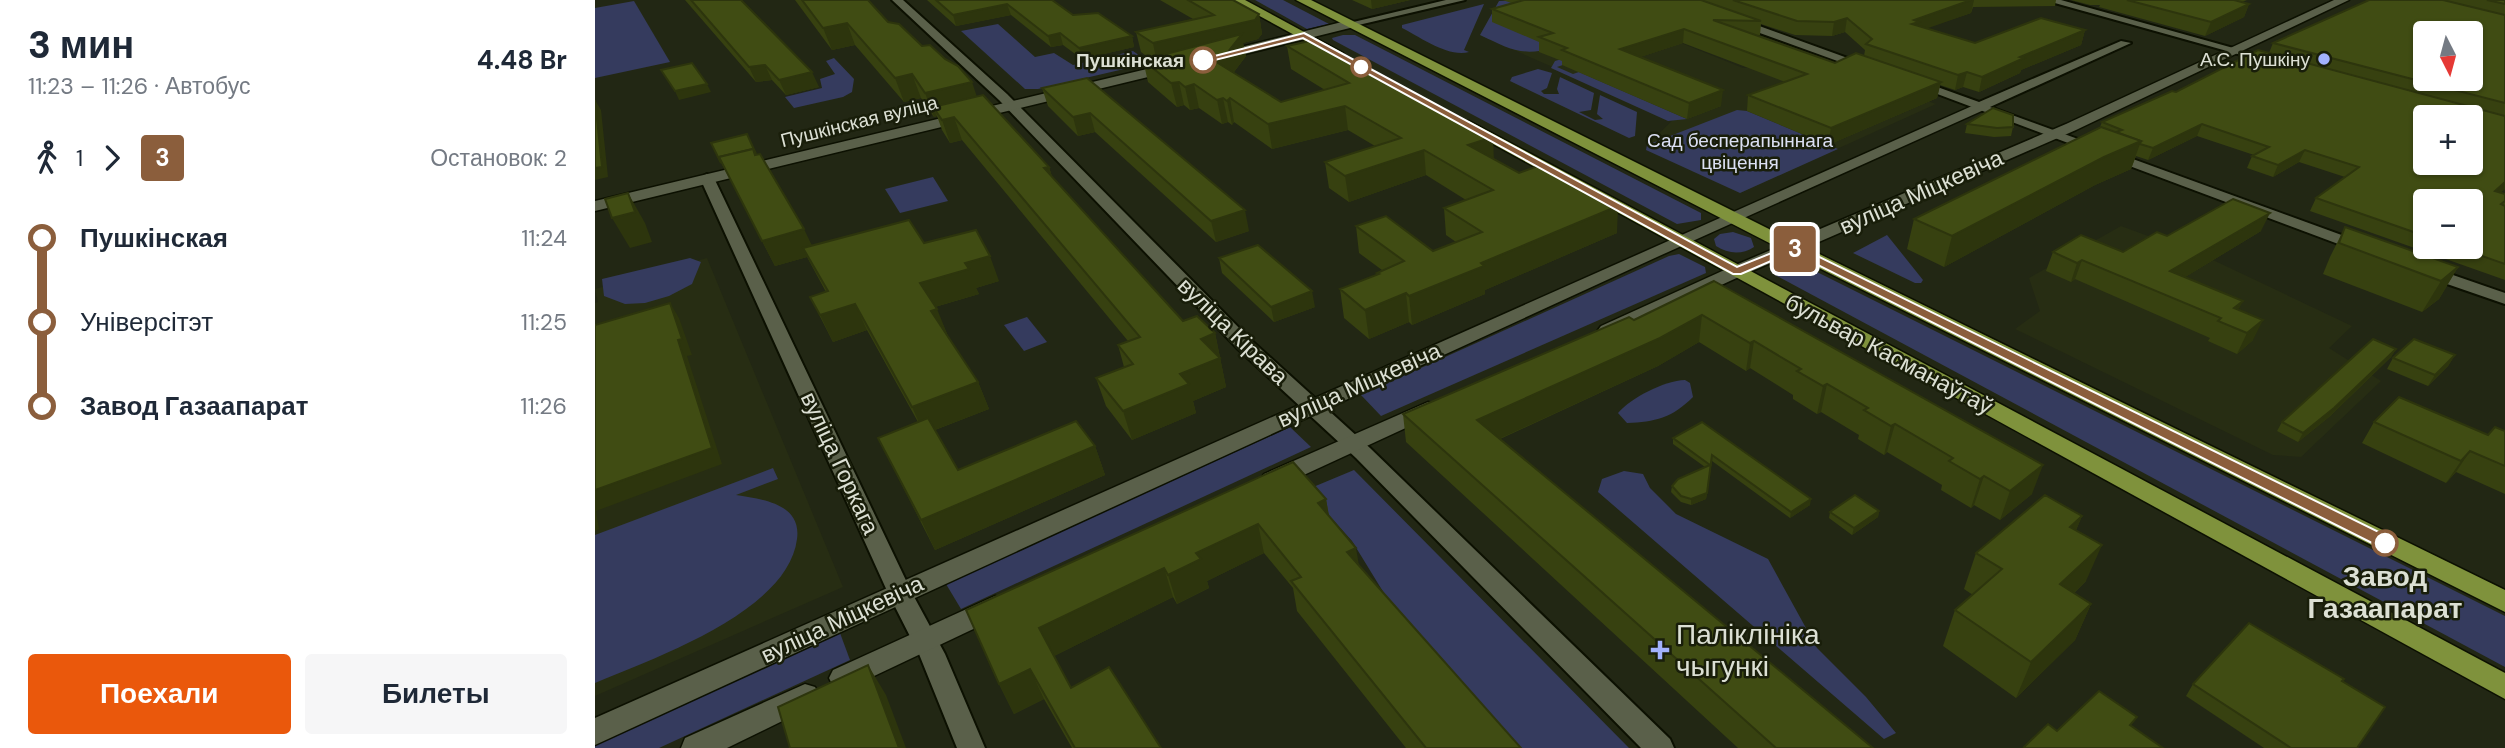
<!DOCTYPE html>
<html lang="ru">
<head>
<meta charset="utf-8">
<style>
  :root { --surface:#fff; --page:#f6f6f7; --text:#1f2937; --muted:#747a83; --accent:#ea580c }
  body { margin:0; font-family:"DM Sans",sans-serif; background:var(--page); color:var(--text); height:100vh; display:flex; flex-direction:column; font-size:26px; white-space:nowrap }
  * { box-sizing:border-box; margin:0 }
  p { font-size:23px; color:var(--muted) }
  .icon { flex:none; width:38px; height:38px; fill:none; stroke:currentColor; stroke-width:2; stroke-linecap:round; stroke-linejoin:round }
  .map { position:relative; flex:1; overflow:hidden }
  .panel { display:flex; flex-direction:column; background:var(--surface); width:595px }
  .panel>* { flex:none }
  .badge { padding:0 14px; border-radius:5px; font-size:24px; line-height:46px }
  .needle { width:46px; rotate:174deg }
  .buttons { position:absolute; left:1818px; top:21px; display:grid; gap:14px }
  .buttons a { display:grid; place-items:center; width:70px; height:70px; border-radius:7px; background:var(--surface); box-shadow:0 2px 5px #0004; font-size:35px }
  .map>.badge { position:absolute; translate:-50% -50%; box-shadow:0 0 0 4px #fff }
  .legs { display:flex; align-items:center; gap:10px; height:77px; padding:0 28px; font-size:23px }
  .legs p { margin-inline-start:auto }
  .overview { display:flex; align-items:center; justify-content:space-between; height:119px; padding:0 28px }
  h1 { font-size:38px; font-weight:800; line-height:52px }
  .button { display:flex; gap:14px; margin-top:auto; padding:14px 28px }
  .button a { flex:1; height:80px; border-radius:7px; background:var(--accent); color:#fff; font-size:28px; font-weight:800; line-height:80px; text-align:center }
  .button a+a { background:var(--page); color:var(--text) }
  ul { padding:0 28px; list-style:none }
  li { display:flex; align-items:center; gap:24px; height:84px; font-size:26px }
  li i { display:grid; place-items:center; width:10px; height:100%; margin:0 9px; background:currentColor }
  li i::after { content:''; width:18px; height:18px; margin:-9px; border:5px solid; border-radius:50%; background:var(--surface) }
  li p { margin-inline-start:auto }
  li:first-child i { background:linear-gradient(#0000 50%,currentColor 0) }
  li:last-child i { background:linear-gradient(currentColor 50%,#0000 0) }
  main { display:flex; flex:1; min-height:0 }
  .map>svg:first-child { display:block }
  .built { fill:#272d13 }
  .green { fill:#353b5e }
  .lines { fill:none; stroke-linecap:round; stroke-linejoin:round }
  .street-casing { stroke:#0c1001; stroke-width:4 }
  .secondary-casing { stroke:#0c1001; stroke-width:3 }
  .primary-casing { stroke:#0c1001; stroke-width:3 }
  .street { fill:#5a604a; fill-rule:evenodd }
  .secondary { fill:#5a604a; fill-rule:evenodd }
  .primary { fill:#7f923c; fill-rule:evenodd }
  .wall { fill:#374110; fill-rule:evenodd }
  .shaded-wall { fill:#2d350d }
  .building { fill:#404c13; stroke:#2d350d; stroke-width:2; fill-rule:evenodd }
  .line-1 { fill:#8b5e3c; stroke:#fff; stroke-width:2 }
  .poi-dot { fill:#a2b2fd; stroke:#191e0a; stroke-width:2.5 }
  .stop-1-dot { fill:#fff; stroke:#8b5e3c; stroke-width:3.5 }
  .labels { text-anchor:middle; stroke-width:5; stroke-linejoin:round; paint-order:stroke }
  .far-poi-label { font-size:19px; fill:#dce0d4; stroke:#191e0a; text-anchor:end }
  .far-stop-label { font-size:19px; font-weight:bold; fill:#dce0d4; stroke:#191e0a; text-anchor:end }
  .far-street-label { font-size:19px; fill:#dce0d4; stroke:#191e0a }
  .far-park-label { font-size:19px; fill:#dce0f3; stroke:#191e0a }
  .street-label { font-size:23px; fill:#dce0d4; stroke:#191e0a }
  .near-stop-label { font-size:28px; font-weight:bold; fill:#dce0d4; stroke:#191e0a }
  .near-poi-label { font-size:28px; fill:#dce0d4; stroke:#191e0a; text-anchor:start }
</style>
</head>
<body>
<main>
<section class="panel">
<div class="overview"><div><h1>3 мин</h1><p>11:23 – 11:26 · Автобус</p></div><b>4.48 Br</b></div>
<div class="legs"><svg class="icon" aria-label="walk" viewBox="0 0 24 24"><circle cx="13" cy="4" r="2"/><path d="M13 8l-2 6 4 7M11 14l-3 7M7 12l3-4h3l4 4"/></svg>1<svg class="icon" aria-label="forward" viewBox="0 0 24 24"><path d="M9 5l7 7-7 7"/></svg><b class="badge" style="background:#8b5e3c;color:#fff">3</b><p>Остановок: 2</p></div>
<ul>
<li><i style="color:#8b5e3c"></i><b>Пушкінская</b><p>11:24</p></li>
<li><i style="color:#8b5e3c"></i><span>Універсітэт</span><p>11:25</p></li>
<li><i style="color:#8b5e3c"></i><b>Завод Газаапарат</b><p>11:26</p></li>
</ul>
<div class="button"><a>Поехали</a><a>Билеты</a></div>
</section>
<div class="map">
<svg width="1910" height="748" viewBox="0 0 1910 748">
  <rect width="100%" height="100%" fill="#222714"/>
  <g class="built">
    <path d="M944 0 1004 10 1148 68 1241 66 1341 104 1145 193 1052 145 1078 120 885 35 904 1Z"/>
    <path d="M1526 226 1618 260 1757 326 1734 348 1786 381 1706 457 1678 455 1420 329 1445 311 1434 278Z"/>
    <path d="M112 258 248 587 0 696V303L3 302 0 289Z"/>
  </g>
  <g class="green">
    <path d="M660 0H688L734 24 712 29Z"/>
    <path d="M924 0 916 3 936 11 958 48C926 57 913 48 885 35L904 1Z"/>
    <path d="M39 1 75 62 0 78V8Z"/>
    <path d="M889 4 869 50 874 52C854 58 825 37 807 28V25Z"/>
    <path d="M403 24 440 57 459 53 478 65 538 51 555 63 443 89H430L366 31Z"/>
    <path d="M748 35H760L1106 213V220L1082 224 738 40 737 38Z"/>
    <path d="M977 56 985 59 962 67 978 74 984 72 1092 119 1073 121 956 68 960 61Z"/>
    <path d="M239 58 259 79 257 92 248 97 199 108 190 97 227 88 225 79 240 74 231 61Z"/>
    <path d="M943 69 957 73 952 88 946 91 949 94H964L962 89 965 77 999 93 996 110 984 112 1000 120 1008 119 1002 114 1005 95 1042 112 1040 136 1034 138 915 81 917 77Z"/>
    <path d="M1142 110 1152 111 1243 149 1145 193 1051 150 1052 145Z"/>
    <path d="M338 177 353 201 305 213 290 189Z"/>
    <path d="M1138 232 1156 238 1159 247C1147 255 1133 254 1121 246L1119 239 1125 234Z"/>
    <path d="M1292 235 1328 280 1326 283H1320L1258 253Z"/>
    <path d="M1084 254 1110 267 1111 273 786 416 766 395 1074 256Z"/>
    <path d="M95 258 106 262 97 284 74 296 50 303 30 304 9 296 7 279Z"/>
    <path d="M1196 263 1212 267 1910 616V667L1180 275 1179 269Z"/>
    <path d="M432 317 452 342 429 351 409 325Z"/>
    <path d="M1090 380 1095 383 1098 397C1077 418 1060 422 1032 423L1023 413C1037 397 1069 381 1090 380Z"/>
    <path d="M695 427 716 447 366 609 351 584Z"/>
    <path d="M178 468 183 479 141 495C166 499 207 503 202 539 193 612 59 658 0 683V535Z"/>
    <path d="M759 470 1034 748H918L795 603 757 541 711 490Z"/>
    <path d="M1029 471 1048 474 1055 488 1081 514 1173 559 1222 648 1271 697 1301 733 1289 739 1003 492 1007 479Z"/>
    <path d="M245 633 255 660 64 748H0V745Z"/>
  </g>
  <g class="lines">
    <defs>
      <g id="street">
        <path d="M297 0H308L412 94 657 341 775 448 1075 739 1079 748H1046L761 458 643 349 404 100Z"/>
        <path d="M851 0H870L755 27 750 24Z"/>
        <path d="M1449 0H1466L1685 61 1675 63Z"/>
        <path d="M1137 19H1145L1280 68 1270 71 1137 23Z"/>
        <path d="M1526 41 1536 43 1395 107 1774 245 1776 248 1774 251H1762L1313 83 1323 80 1384 102Z"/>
        <path d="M112 174 119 178 317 593 350 654 390 748H362L324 654 293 593 105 178Z"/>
        <path d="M1832 266 1910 293V304L1826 275 1824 271Z"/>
      </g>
      <g id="secondary">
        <path d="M1739 0H1754L1481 130 1148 275 1020 334H1006L1003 330 1006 326 1136 267 1471 124Z"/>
        <path d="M755 20 761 24 759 27 622 61 616 57 618 54Z"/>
        <path d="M577 63 582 64V70L0 211V201Z"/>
        <path d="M1386 102 1393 106 1391 109 1062 257 0 745V718Z"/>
        <path d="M833 402 841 404 844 409 841 414 685 486 677 488 669 486 665 480 669 474Z"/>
        <path d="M400 596 410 600 414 607 410 614 258 686 248 690 238 686 234 678 238 670Z"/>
        <path d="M210 684 220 687 225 696 220 705 132 748H86L90 738Z"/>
      </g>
      <g id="primary">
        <path d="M635 0H650L748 53 742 57 738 56Z"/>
        <path d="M701 0H716L1204 244 1910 590V612L1192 252Z"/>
        <path d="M874 121 1910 673V699L869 128 867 125 869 122Z"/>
      </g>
    </defs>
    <use href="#street" class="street-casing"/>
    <use href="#secondary" class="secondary-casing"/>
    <use href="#primary" class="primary-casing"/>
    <use href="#street" class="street"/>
    <use href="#secondary" class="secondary"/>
    <use href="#primary" class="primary"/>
  </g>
  <g class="wall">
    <path d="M90 0H146L224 87 191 95 177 80 161 82Z"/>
    <path d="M200 0H273L293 22 327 46 382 97 454 167 457 177 588 321 620 333 631 387 598 401 601 413 537 440 511 406 501 378 529 367 523 345 533 341 367 140 355 143 347 130 342 116 339 117 326 98 309 102 260 45 237 50Z"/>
    <path d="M332 0H457L478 15 537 36 539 47 487 59 468 45 456 47 416 15 361 26Z"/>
    <path d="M565 0H638L664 14 667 34 663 39 648 43 651 56 639 72V73L686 102 730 90 696 69 692 46 898 159 1022 233 890 290V294L817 325 814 322 774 339 749 318 745 289 782 275V273L787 270 764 253 761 226 838 251 861 242 851 235 849 208 871 200 831 175 754 202 734 188 730 162 780 146 753 130 677 149 639 122 637 125 633 122 627 124 604 108 595 110 589 105 582 107 553 82 548 60 554 58 546 52 541 32 598 19Z"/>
    <path d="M757 0H815L777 9Z"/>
    <path d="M908 0H1461L1460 6 1378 7 1376 13 1331 28 1380 43 1490 30 1486 45 1426 70 1425 73 1384 92 1368 87 1360 90 1345 85 1342 98 1233 145 1152 111 1153 95 1190 82 1088 43 1045 57 1126 106 1092 119 967 65V61L944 52V42L897 22V9L916 3ZM1166 24 1200 35 1237 36 1250 32 1270 50 1269 56 1240 63 1160 35H1165Z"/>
    <path d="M1476 0H1652L1647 2 1654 4 1649 17 1610 36 1504 7 1505 5H1495Z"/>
    <path d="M1774 0H1910V189L1906 192 1910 194V280L1715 211 1721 198 1750 177 1704 162 1678 177 1652 168 1657 156 1659 155 1602 136 1553 160 1541 156 1536 169 1500 185 1349 267 1312 249 1319 219 1505 127 1507 122 1674 53 1678 43ZM1830 201 1876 247H1830Z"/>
    <path d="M492 78 654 231 621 242 500 132 483 136 453 106 447 88Z"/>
    <path d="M1372 124 1418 127 1416 136 1399 137 1370 133Z"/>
    <path d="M116 143 161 155 217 246 329 243 404 281 381 288 384 294 340 307 353 336 383 382 394 409 340 430 363 470 500 446 510 475 340 550 283 438 323 422 272 330 238 342 215 297 231 292 212 257 180 266Z"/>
    <path d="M1750 227 1863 267 1844 299 1827 312 1728 274 1735 257Z"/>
    <path d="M1666 231 1590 277 1643 310 1658 340 1642 354 1613 341 1615 338 1480 279 1476 282 1451 271 1458 252H1528L1572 236Z"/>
    <path d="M624 258 720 307 679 322 627 273Z"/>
    <path d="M1119 281 1437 494 1405 520 1379 505 1376 508 1346 490 1347 485 1292 452 1289 455 1263 439 1264 435 1226 412 1222 414 1198 399V395L1155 368 1151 371 1104 342 1063 366 905 439 1278 748H1143L811 442 808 414 1039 320Z"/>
    <path d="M1801 349 1796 357 1734 417 1703 442 1682 431 1687 422Z"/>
    <path d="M1860 355 1853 366 1833 386 1792 369 1798 358Z"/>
    <path d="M1107 422 1215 505 1195 518 1117 461 1111 499 1096 505 1086 502 1076 492 1077 486 1110 467 1078 444V438Z"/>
    <path d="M1779 422 1893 435 1910 431V494L1861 472 1851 483 1767 443Z"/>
    <path d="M731 499 734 516 764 565 926 748H811L702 611 698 588 669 553 612 581 614 588 582 604 578 597 459 656 476 688 566 748H477L449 699 419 714 404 684 371 610Z"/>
    <path d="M1284 511 1283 517 1257 535 1234 518 1235 512Z"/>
    <path d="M1487 516 1481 530 1491 581 1479 593 1496 604 1480 640 1421 698 1348 646 1360 610 1378 595 1369 589 1381 553Z"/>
    <path d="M1749 679 1748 681 1762 748H1669L1591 696 1598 684Z"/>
  </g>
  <g class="shaded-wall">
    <path d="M776 0H815L777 9Z"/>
    <path d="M1376 0H1379L1376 13 1322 32 1317 24 1319 20Z"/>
    <path d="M412 4 416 15 361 26 358 15Z"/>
    <path d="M1654 4 1649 17 1610 36 1616 22Z"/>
    <path d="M664 14 667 34 663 39 648 43 651 56 639 72 640 78 618 60 632 53 562 64 558 43Z"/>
    <path d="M1252 18 1250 32 1237 36 1239 22Z"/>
    <path d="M252 23 260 45 237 50 228 28Z"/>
    <path d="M1089 29 1088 43 1024 64 1025 49Z"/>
    <path d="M1490 30 1486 45 1426 70 1425 73 1384 92 1387 77 1425 57Z"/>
    <path d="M465 33 468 45 456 47 453 36Z"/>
    <path d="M537 36 539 47 487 59 484 48Z"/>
    <path d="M170 65 177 80 161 82 154 67Z"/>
    <path d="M217 72 224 87 191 95 184 80Z"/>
    <path d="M1372 72 1368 87 1360 90 1363 75Z"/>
    <path d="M317 74 326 98 309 102 300 78Z"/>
    <path d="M377 82 385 106 338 107 342 116 339 117 330 93Z"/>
    <path d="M584 82 589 105 582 107 576 83Z"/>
    <path d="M1346 82 1342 98 1233 145 1236 128Z"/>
    <path d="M112 84 116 92 84 100 80 91Z"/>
    <path d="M599 84 604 108 595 110 590 87Z"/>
    <path d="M1128 90 1126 106 1092 119 1094 103Z"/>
    <path d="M628 98 633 122 627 124 622 100Z"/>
    <path d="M635 98 639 122 637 125 632 101Z"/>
    <path d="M0 100 6 110 13 177 0 180Z"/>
    <path d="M750 106 753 130 677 149 673 124Z"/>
    <path d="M495 113 500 132 483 136 478 117Z"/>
    <path d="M359 117 367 140 355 143 347 120Z"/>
    <path d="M1607 124 1602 136 1553 160 1558 148Z"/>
    <path d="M898 137 899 162 873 145Z"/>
    <path d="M1546 141 1536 169 1500 185 1349 267 1357 236 1509 157Z"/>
    <path d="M829 150 831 175 754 202 750 176Z"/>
    <path d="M1710 150 1704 162 1678 177 1683 165Z"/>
    <path d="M454 167 462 191 449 168Z"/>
    <path d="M1910 182V189L1893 203 1900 191Z"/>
    <path d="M33 193 50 223 57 242 35 248 17 218Z"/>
    <path d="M1023 206 1022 233 890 290V294L817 325 814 296 886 263Z"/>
    <path d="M650 210 654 231 621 242 616 221Z"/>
    <path d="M1675 213 1666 231 1567 291 1575 271Z"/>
    <path d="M209 229 221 254 208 248 212 257 180 266 167 241Z"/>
    <path d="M395 256 404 281 381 288 384 294 336 308 325 283 370 263Z"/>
    <path d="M1487 260 1480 279 1476 282 1482 263Z"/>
    <path d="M1863 267 1844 299 1827 312 1846 281Z"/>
    <path d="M717 291 720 307 679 322 676 307Z"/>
    <path d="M811 293 814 322 774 339 770 310Z"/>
    <path d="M1648 301 1638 320 1639 308Z"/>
    <path d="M75 303 84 318 97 355 92 356 127 464 1 511 4 529 0 531V490Z"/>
    <path d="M260 304 272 330 238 342 225 315Z"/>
    <path d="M342 309 353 336 336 311Z"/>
    <path d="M1107 315 1104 342 1063 366 884 448 882 420Z"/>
    <path d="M1668 320 1658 340 1642 354 1652 333Z"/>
    <path d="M620 333 631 387 598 401 601 413 537 440 528 411 585 374 606 339Z"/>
    <path d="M1159 341 1155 368 1151 371 1155 343Z"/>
    <path d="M1801 349 1796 357 1734 417 1703 442 1708 433Z"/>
    <path d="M1860 355 1853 366 1833 386 1840 375Z"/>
    <path d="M383 382 394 409 329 434 317 407Z"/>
    <path d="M1232 384 1226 412 1222 414 1228 386Z"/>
    <path d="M1300 424 1292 452 1289 455 1296 426Z"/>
    <path d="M500 446 510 475 340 550 326 520Z"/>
    <path d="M1875 451 1861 472 1851 483 1866 461Z"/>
    <path d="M1117 461 1111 499 1096 505V499Z"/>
    <path d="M1448 465 1437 494 1405 520 1415 491Z"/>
    <path d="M1389 476 1379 505 1376 508 1385 479Z"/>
    <path d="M731 499 736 528 723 503Z"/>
    <path d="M1216 499 1215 505 1195 518 1196 512Z"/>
    <path d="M1284 511 1283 517 1257 535 1259 528Z"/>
    <path d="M1487 516 1472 552 1475 527Z"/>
    <path d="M663 524 669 553 612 581 614 588 582 604 573 575 601 553Z"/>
    <path d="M1507 545 1491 581 1450 620 1465 584Z"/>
    <path d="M761 548 766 577 752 552Z"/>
    <path d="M569 568 578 597 457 657 444 628Z"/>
    <path d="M1496 604 1480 640 1421 698 1436 662Z"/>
    <path d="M273 665 291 695 311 748H304Z"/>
    <path d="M435 669 449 699 419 714 404 684Z"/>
  </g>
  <g class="building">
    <path d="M96 0H146L217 72 184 80 170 65 154 67Z"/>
    <path d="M207 0H273L293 22 304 24 327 46 335 45 350 59 363 66 377 82 330 93 317 74 300 78 252 23 228 28Z"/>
    <path d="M341 0H457L478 15 503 13 537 36 484 48 465 33 453 36 412 4 358 15Z"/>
    <path d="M593 0H638L664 14 660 20 558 43 541 32 619 15Z"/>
    <path d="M929 0H1106L1166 21 1118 20 1240 63 1261 53 1346 82 1236 128 1153 95 1212 74 1089 29 1025 49 1128 90 1094 103 967 50 972 48 944 37 958 33 897 9Z"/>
    <path d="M1138 0H1376L1319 20 1324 22 1317 24 1380 43 1446 18 1490 30 1425 57 1429 58 1387 77 1372 72 1363 75 1271 44 1277 39 1252 18 1239 22 1202 21Z"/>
    <path d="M1532 0H1639L1654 4 1616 22Z"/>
    <path d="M1774 0H1848L1910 15V103L1678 43ZM1830 33H1876V79H1830Z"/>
    <path d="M1892 0H1910V4Z"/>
    <path d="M647 34 632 53 636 56 618 60 686 102 754 83 692 46 719 40 898 137 873 145 924 173 948 164 1023 206 886 263 889 266 814 296 811 293 770 310 745 289 784 274 782 273 809 261 761 226 791 216 838 251 887 232 849 208 898 190 829 150 750 176 730 162 806 138 750 106 673 124 635 98 632 101 628 98 622 100 599 84 590 87 584 82 576 83 548 60Z"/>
    <path d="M1663 50 1910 116V182L1900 191 1910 194V201L1906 204 1910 206V264L1861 247H1876V201H1830V236L1721 198 1764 167 1710 150 1683 165 1657 156 1674 147 1607 124 1558 148 1545 144 1546 141 1521 132 1527 130 1507 122 1577 91 1581 92ZM1830 117H1876V163H1830Z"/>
    <path d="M97 63 112 84 80 91 66 70Z"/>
    <path d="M492 78 650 210 616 221 495 113 478 117 447 88Z"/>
    <path d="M388 95 454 167 449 168 588 321 602 316 620 333 606 339 625 358 585 374 594 384 528 411 501 378 538 364 523 345 545 337 359 117 347 120 338 107Z"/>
    <path d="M0 100 7 167 0 168Z"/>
    <path d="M1398 108 1418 115V127L1402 128 1372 124Z"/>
    <path d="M1506 127 1546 141 1509 157 1357 236 1319 219Z"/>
    <path d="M152 134 161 154 158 149 124 157 126 163 116 143Z"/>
    <path d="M158 149 160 155 165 154 209 229 167 241 124 157Z"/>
    <path d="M33 193 40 212 17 218 10 199Z"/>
    <path d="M1638 199 1675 213 1575 271 1648 301 1639 308 1668 320 1652 333 1623 321 1626 318 1487 260 1482 263 1458 252 1486 235 1528 252 1562 232 1572 236Z"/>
    <path d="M314 220 329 243 381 230 395 256 370 263 374 269 325 283 342 309 336 311 383 382 317 407 260 304 225 315 215 297 233 291 208 248Z"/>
    <path d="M1750 227 1863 267 1846 281 1744 243Z"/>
    <path d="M663 245 717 291 676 307 624 258Z"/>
    <path d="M1119 281 1448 465 1415 491 1389 476 1385 479 1354 461 1358 458 1300 424 1296 426 1269 410 1273 408 1232 384 1228 386 1202 371 1206 369 1159 341 1155 343 1107 315 1065 338 882 420 1278 748H1181L808 414 1034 317 1039 320Z"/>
    <path d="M75 303 87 339 83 340 117 448 0 490V325Z"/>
    <path d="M1778 339 1801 349 1739 408 1708 433 1687 422Z"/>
    <path d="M1819 339 1860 355 1840 375 1798 358Z"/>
    <path d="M1804 397 1893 435 1900 427 1910 431V466L1875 451 1866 461 1779 422Z"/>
    <path d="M333 418 363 470 481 421 500 446 326 520 283 438Z"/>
    <path d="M1107 422 1216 499 1196 512 1117 455 1112 493 1096 499 1086 496 1077 486 1083 479 1115 465 1078 438Z"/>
    <path d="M698 462 731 499 723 503 761 548 752 552 926 748H831L696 581 706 577 663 524 601 553 606 559 573 575 569 568 444 628 476 688 514 667 566 748H480L435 669 404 684 371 610Z"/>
    <path d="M1260 495 1284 511 1259 528 1235 512Z"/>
    <path d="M1450 495 1487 516 1475 527 1507 545 1465 584 1496 604 1436 662 1360 610 1407 569 1381 553Z"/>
    <path d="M1654 623 1749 679 1747 681 1790 707 1762 748H1696L1598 684Z"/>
    <path d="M273 665 304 748H195L183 707Z"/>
    <path d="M1504 691 1542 717 1535 725 1568 748H1431L1429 747 1453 724 1462 731Z"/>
  </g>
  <path class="line-1" d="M709 33 1142 267 1194 246H1202L1796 538 1799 543 1790 549 1785 547 1197 252 1146 274H1138L708 38 608 63 604 60Z"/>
  <g class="poi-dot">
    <circle cx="1729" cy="59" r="7"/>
    <path d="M1061.5 639.5h7v7h7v7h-7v7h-7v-7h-7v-7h7z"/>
  </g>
  <g class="stop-1-dot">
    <circle cx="608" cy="60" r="12"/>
    <circle cx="766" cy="67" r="9"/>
    <circle cx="1790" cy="543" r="12"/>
  </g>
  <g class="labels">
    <g class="far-poi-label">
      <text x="1715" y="66">А.С. Пушкіну</text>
    </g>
    <g class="far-stop-label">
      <text x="589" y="67">Пушкінская</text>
    </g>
    <g class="far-street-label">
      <text transform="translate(264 121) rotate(-14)" y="7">Пушкінская вуліца</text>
    </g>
    <g class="far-park-label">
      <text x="1145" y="147">Сад бесперапыннага<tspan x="1145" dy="22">цвіцення</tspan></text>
    </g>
    <g class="street-label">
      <text transform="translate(1326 192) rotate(-24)" y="8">вуліца Міцкевіча</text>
      <text transform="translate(638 331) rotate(44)" y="8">вуліца Кірава</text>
      <text transform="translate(1294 354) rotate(28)" y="8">бульвар Касманаўтаў</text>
      <text transform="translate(764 385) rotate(-24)" y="8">вуліца Міцкевіча</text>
      <text transform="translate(245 463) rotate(65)" y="8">вуліца Горкага</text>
      <text transform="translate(247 619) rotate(-25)" y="8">вуліца Міцкевіча</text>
    </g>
    <g class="near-stop-label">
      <text x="1790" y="586">Завод<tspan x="1790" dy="32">Газаапарат</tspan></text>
    </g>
    <g class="near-poi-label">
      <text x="1081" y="644">Паліклініка<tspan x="1081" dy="32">чыгункі</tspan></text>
    </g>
  </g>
</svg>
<div class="buttons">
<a><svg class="needle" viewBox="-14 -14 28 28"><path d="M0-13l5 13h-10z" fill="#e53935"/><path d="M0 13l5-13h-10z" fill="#747a83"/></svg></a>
<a>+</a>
<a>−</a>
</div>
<b class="badge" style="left:1200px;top:249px;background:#8b5e3c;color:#fff">3</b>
</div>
</main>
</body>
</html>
